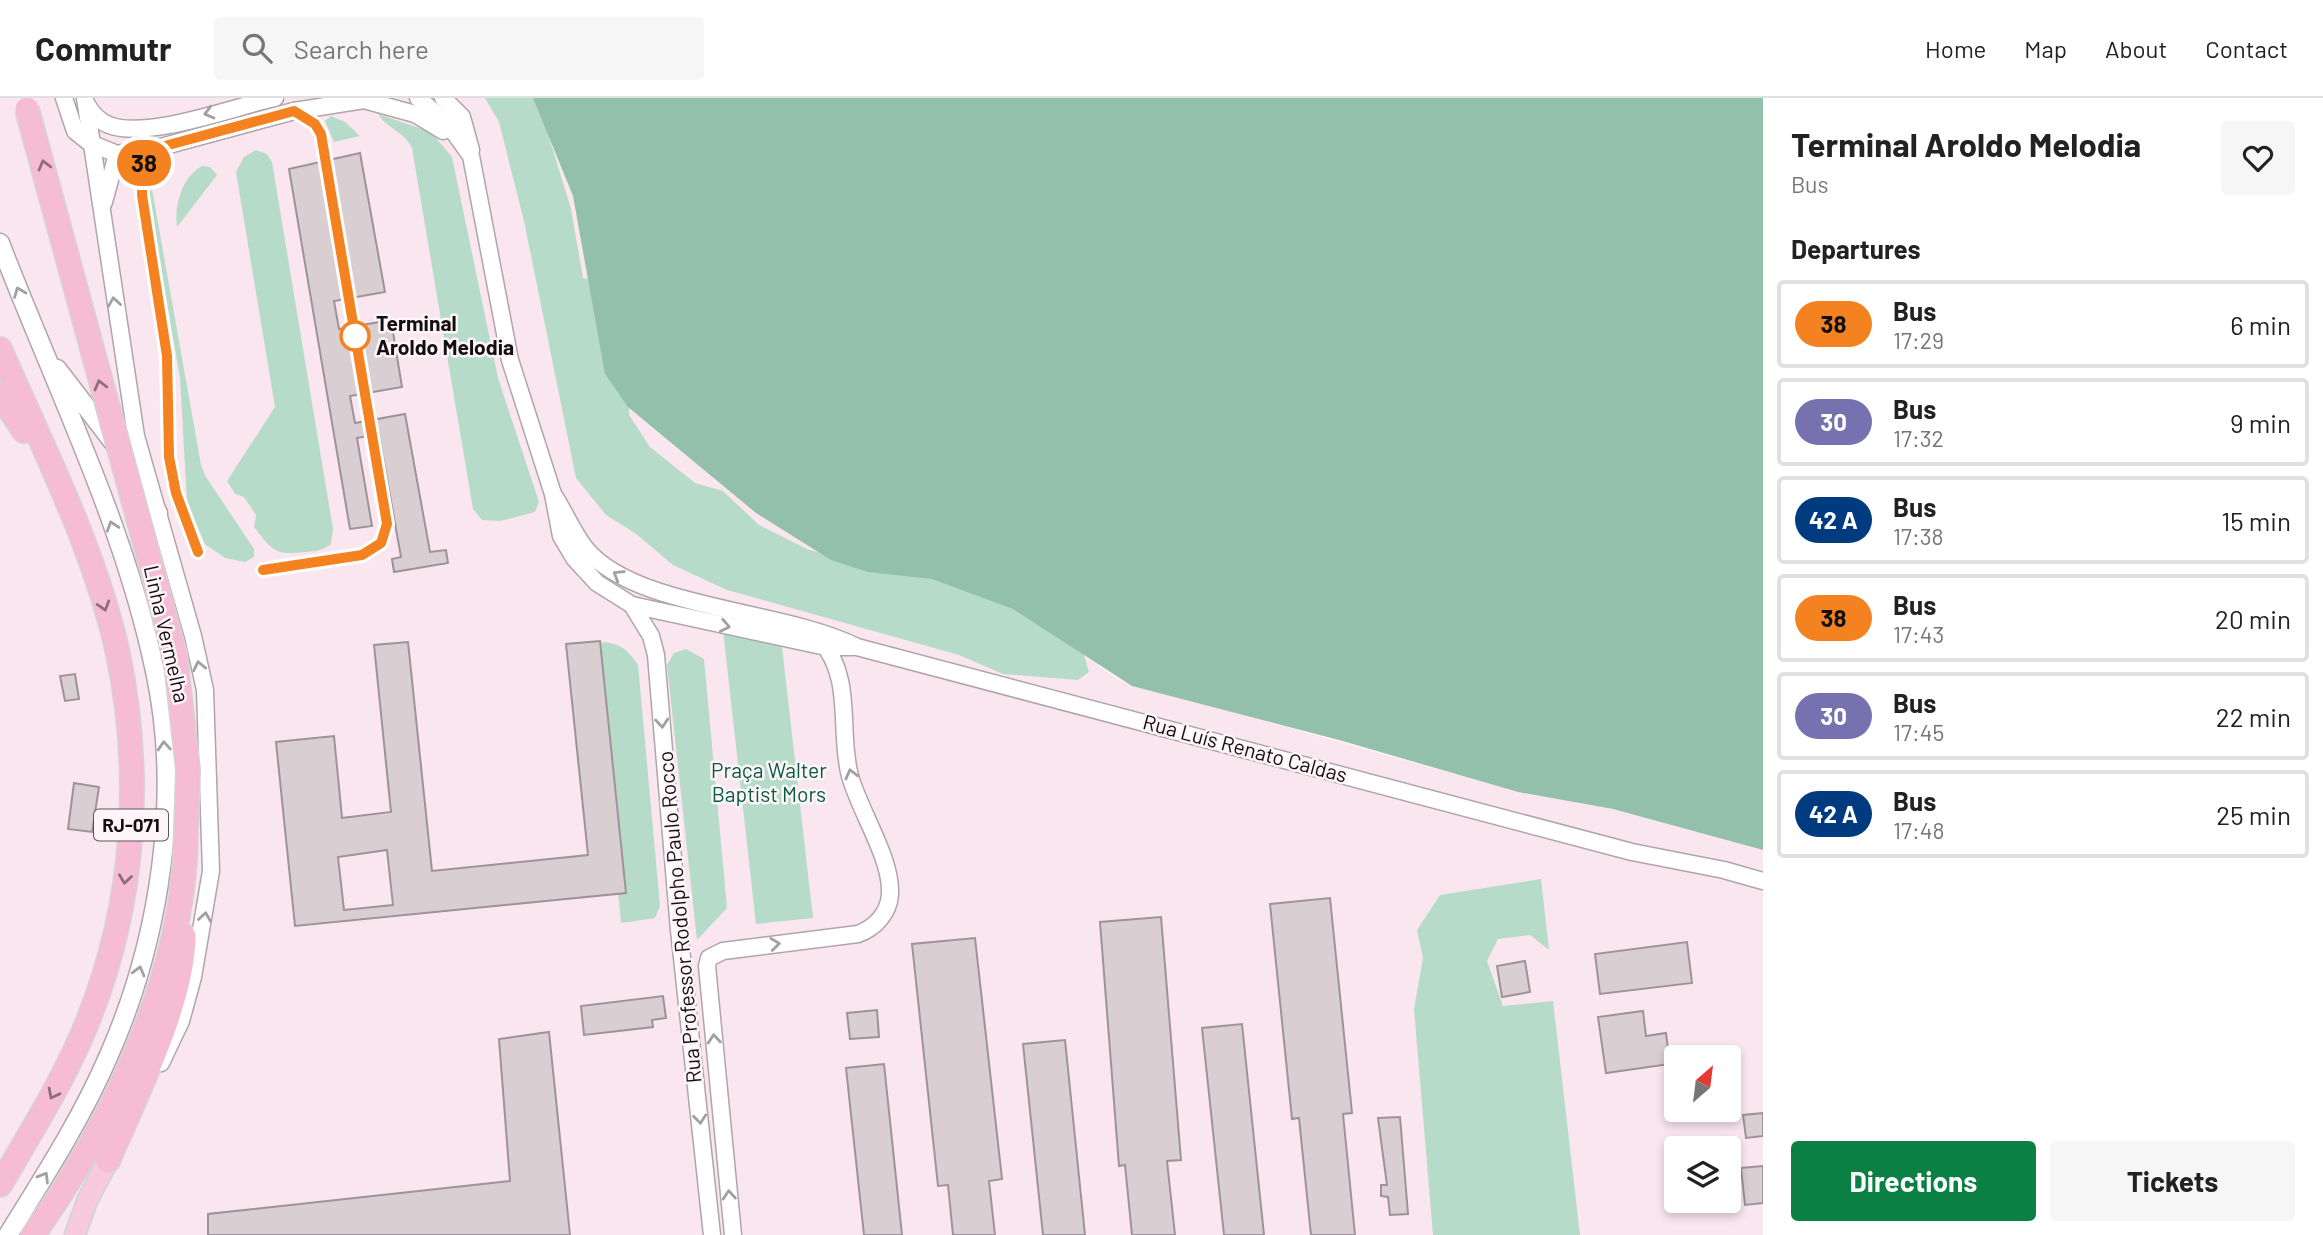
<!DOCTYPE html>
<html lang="en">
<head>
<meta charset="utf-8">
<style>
  :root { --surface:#fff; --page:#f6f6f6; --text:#222; --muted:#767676; --line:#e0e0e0; --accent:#0b8043 }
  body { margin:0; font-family:Barlow,sans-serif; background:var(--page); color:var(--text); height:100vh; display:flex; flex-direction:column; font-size:26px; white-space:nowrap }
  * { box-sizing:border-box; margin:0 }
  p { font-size:23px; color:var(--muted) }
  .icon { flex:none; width:38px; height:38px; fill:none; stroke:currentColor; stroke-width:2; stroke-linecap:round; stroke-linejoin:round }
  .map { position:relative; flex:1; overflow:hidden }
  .panel { display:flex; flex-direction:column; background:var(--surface); width:560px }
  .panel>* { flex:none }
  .badge { padding:0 14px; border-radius:23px; font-size:24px; line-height:46px }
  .needle { width:46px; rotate:28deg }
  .tools { position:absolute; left:1664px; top:947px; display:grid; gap:14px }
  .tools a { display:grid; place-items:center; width:77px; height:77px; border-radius:7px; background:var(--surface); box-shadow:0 4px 10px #0003; font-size:35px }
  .map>.badge { position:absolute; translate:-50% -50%; box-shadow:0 0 0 4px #fff }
  h2 { padding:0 28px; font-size:26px; line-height:63px }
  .round { display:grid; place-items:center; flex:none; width:74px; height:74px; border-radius:7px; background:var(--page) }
  .summary { display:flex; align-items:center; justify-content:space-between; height:119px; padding:0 28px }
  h1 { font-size:33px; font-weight:700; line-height:52px }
  .primary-button { display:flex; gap:14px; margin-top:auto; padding:14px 28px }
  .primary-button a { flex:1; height:80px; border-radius:7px; background:var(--accent); color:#fff; font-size:28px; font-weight:700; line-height:80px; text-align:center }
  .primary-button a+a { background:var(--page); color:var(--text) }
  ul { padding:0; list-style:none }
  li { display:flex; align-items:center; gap:21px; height:88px; margin:0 14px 10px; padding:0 14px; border:4px solid var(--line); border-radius:7px }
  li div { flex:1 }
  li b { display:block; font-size:26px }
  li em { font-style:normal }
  li .badge { min-width:77px; font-weight:700; text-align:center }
  header { display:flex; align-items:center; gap:42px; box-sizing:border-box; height:98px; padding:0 35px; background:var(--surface); border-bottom:2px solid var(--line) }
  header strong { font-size:33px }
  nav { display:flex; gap:38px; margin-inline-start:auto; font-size:24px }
  .search { width:490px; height:63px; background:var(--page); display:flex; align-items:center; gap:18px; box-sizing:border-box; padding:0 24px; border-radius:7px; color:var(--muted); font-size:26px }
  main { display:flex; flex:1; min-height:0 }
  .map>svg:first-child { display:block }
  .built { fill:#fae6ee; fill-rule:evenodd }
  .green { fill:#b6dbc9 }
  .water { fill:#93c0aa }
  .building { fill:#d9ced2; stroke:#9e9398; stroke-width:2; fill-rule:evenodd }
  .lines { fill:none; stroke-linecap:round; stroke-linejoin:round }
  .tertiary-casing { stroke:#b0a5a9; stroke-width:19 }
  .secondary-casing { stroke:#b0a5a9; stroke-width:21 }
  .trunk-casing { stroke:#d5d4d4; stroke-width:23 }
  .motorway-casing { stroke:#d5d4d4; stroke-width:26 }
  .tertiary { stroke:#fff; stroke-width:16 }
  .secondary { stroke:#fff; stroke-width:18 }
  .trunk { stroke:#f7cadc; stroke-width:19 }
  .motorway { stroke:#f5bcd4; stroke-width:23 }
  .motorway-bridge-casing { stroke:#d5d4d4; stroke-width:26; stroke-linecap:butt }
  .motorway-bridge { stroke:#f5bcd4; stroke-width:23 }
  .oneway { stroke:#a19fa0 }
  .oneway2 { stroke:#8f6e7c }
  .line-casing { stroke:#fff; stroke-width:16 }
  .line { stroke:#f58220; stroke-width:10 }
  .stop-dot { fill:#fff; stroke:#f58220; stroke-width:3.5 }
  .labels { text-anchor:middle; stroke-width:5; stroke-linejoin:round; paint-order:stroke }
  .shield { fill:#fef5f8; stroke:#5a5456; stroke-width:2 }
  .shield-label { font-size:19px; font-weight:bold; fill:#130f11 }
  .stop-label { font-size:21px; font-weight:bold; fill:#130f11; stroke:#fef5f8; text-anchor:start }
  .street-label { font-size:21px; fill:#130f11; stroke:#fef5f8 }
  .park-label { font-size:21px; fill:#055b40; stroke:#fef5f8 }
</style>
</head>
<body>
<header>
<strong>Commutr</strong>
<div class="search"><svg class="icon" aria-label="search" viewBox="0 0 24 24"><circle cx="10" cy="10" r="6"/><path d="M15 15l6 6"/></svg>Search here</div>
<nav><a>Home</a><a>Map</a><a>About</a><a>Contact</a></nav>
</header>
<main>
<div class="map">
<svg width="1763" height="1137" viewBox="0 0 1763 1137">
  <rect width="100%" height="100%" fill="#fef5f8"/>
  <path class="built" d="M0 0H533L573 98 605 276 1066 545 1119 582 1518 694 1613 711 1763 752V1137H0ZM1676 959H1729V1012H1676ZM1676 1050H1729V1102H1676Z"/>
  <g class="green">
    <path d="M485 0H537L571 111 583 180 609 185 629 247V317L650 349 695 385 723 393 759 427 807 451 849 463 951 474 1082 550 1089 574 1078 582 1003 576 959 557 727 492 673 467 635 435 606 417 576 380 524 123 499 24Z"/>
    <path d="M378 16 431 34 452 59 498 280 539 404 535 414 500 423 482 422 473 411 412 50C404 33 387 31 378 16Z"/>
    <path d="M331 18 345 24 360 38 334 44 325 23Z"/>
    <path d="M256 52 267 56 272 64 333 431 331 446C323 453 315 453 305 454 275 458 272 452 254 429L256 417 244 399 235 396 227 383 275 309 236 74 244 59Z"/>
    <path d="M202 68 210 69 217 77 177 129C174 107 182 79 202 68Z"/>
    <path d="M152 91 201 367 206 379 254 451V459L245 464 225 460 205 446 187 404 180 280 148 95Z"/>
    <path d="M723 532 782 549 813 820 756 826Z"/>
    <path d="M595 544C618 544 626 549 638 567L660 808 655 820 621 825Z"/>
    <path d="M686 551 704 561 727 810 697 842 667 567 674 555Z"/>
    <path d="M1541 781 1549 852 1530 837 1498 841 1487 863 1503 908 1553 903 1580 1137H1433L1414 911 1423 860 1417 832 1440 797Z"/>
  </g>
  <path class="water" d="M533 0H1763V752L1613 711 1518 694 1339 642 1132 588 1013 511 932 481 868 474 831 462 756 415 628 309 605 276 573 98Z"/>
  <g class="building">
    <path d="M360 55 385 194 334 203 339 231 391 222 402 289 350 298 355 325 405 316 430 454 446 452 448 465 394 474 392 461 401 459 379 336 357 340 372 428 350 431 289 71Z"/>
    <path d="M600 543 626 795 295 828 276 644 334 638 342 720 391 714 374 547 408 544 432 773 588 757 566 546ZM387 752 393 807 344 812 338 759Z"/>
    <path d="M75 576 79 601 65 603 60 578Z"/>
    <path d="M74 685 99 689 92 734 68 731Z"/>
    <path d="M1330 800 1352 1015 1343 1016 1355 1137H1311L1299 1020 1292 1021 1270 806Z"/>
    <path d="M1161 819 1181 1062 1167 1063 1175 1137H1132L1125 1067 1119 1068 1100 824Z"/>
    <path d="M975 840 1002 1081 989 1083 995 1137H953L948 1087 938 1088 912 846Z"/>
    <path d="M1687 844 1692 885 1600 896 1595 856Z"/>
    <path d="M1525 863 1530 894 1502 899 1497 868Z"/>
    <path d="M663 898 666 920 652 922 653 929 584 937 581 908Z"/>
    <path d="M877 912 879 939 850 941 847 915Z"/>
    <path d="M1643 913 1646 938 1666 935 1670 966 1606 975 1598 919Z"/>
    <path d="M1242 926 1264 1137H1224L1202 930Z"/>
    <path d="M549 934 570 1137H208V1116L510 1083 499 941Z"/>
    <path d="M1065 942 1085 1137H1043L1023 946Z"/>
    <path d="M884 966 902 1137H864L846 970Z"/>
    <path d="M1763 1015V1038L1746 1040 1743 1017Z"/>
    <path d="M1400 1019 1408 1116 1390 1117 1388 1099 1381 1098V1087H1387L1378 1020Z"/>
    <path d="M1763 1068V1105L1745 1107 1741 1070Z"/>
  </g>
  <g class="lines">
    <defs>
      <g id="tertiary">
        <path d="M64 0 75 33 90 45 117 56 161 49 294 13 364 2 415 16 443 33"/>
        <path d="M85 0 136 338 193 538 205 592 211 773 193 879 181 923 161 965"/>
        <path d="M418 0 448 26 471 58 510 262 553 396 561 438 574 460 597 485 632 507 826 549H852"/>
        <path d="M443 0 462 19 471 52"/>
        <path d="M86 5C91 14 98 23 109 27 147 42 233 9 275 0"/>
        <path d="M104 104 117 56"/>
        <path d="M553 396C565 414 573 435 586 451 636 511 782 511 857 549L1632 754 1724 772 1763 783"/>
        <path d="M632 507 651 538 656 557 679 832 712 1137"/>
        <path d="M733 1137 707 868 709 860 723 853 858 836C875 830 889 815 890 796 892 761 860 714 850 678 838 634 854 581 821 543"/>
      </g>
      <g id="secondary">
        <path d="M0 145C54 286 124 425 155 573 182 698 160 841 109 957 82 1020 44 1079 8 1137"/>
        <path d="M57 271 124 358 158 415"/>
      </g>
      <path id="trunk" d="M75 1137 87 1103 108 1063"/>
      <g id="motorway">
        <path d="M0 251C43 350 95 451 118 556 143 677 135 804 89 920 66 979 32 1032 0 1087"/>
        <path d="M0 297 24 333"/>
        <path d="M108 1063C135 999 183 906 184 838"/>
        <path d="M33 1137C109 1030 176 894 185 761"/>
      </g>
    </defs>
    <use href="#tertiary" class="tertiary-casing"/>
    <use href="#secondary" class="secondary-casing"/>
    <use href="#trunk" class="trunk-casing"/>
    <use href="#motorway" class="motorway-casing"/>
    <use href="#tertiary" class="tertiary"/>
    <use href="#secondary" class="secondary"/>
    <use href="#trunk" class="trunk"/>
    <use href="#motorway" class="motorway"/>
    <defs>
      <path id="motorway-bridge" d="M27 11 175 556 188 672 185 761"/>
    </defs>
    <use href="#motorway-bridge" class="motorway-bridge-casing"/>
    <use href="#motorway-bridge" class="motorway-bridge"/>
  </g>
  <defs><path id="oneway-chevron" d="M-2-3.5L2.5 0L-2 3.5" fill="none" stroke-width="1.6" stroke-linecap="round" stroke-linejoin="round" transform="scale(1.75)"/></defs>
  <g class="oneway">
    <use href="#oneway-chevron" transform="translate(209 15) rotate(165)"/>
    <use href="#oneway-chevron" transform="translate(19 194) rotate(-111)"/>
    <use href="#oneway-chevron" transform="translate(114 204) rotate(-99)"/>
    <use href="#oneway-chevron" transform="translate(112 428) rotate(-108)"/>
    <use href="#oneway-chevron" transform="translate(618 477) rotate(-148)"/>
    <use href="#oneway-chevron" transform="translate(725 528) rotate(12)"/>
    <use href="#oneway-chevron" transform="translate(199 568) rotate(-102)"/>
    <use href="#oneway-chevron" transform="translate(662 625) rotate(85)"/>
    <use href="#oneway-chevron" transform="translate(164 648) rotate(-94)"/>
    <use href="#oneway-chevron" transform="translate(851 676) rotate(-104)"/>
    <use href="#oneway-chevron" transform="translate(205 819) rotate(-81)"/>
    <use href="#oneway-chevron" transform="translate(775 846) rotate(-7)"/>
    <use href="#oneway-chevron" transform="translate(139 873) rotate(-75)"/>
    <use href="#oneway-chevron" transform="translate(714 941) rotate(-95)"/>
    <use href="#oneway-chevron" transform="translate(700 1021) rotate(84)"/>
    <use href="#oneway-chevron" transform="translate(44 1079) rotate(-59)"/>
    <use href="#oneway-chevron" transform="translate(729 1097) rotate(-95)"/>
  </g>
  <g class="oneway2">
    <use href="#oneway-chevron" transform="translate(44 67) rotate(-105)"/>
    <use href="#oneway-chevron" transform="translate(100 287) rotate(-105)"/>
    <use href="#oneway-chevron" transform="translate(104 508) rotate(73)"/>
    <use href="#oneway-chevron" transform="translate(125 781) rotate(98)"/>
    <use href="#oneway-chevron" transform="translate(53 996) rotate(117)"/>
  </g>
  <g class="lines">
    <defs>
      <path id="line" d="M198 454 176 395 169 359 167 258 142 97 143 67 152 54 161 49 294 13 315 26 321 36 387 426 381 445 362 457 263 472"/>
    </defs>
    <use href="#line" class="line-casing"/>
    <use href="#line" class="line"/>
  </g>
  <circle class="stop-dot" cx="355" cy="238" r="14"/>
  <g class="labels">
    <rect class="shield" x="94" y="711.5" width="74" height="31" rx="5"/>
    <g class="shield-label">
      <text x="131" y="734">RJ-071</text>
    </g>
    <g class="stop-label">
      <text x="376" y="233">Terminal<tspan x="376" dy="24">Aroldo Melodia</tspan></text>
    </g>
    <g class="street-label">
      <text transform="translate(166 536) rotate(77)" y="7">Linha Vermelha</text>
      <text transform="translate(1245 651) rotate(15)" y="7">Rua Luís Renato Caldas</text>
      <text transform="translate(680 819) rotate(-95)" y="7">Rua Professor Rodolpho Paulo Rocco</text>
    </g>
    <g class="park-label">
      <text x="769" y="680">Praça Walter<tspan x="769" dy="24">Baptist Mors</tspan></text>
    </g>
  </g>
</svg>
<div class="tools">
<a><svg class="needle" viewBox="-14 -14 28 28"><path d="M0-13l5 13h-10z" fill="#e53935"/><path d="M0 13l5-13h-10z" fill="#767676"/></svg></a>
<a><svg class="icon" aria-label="layers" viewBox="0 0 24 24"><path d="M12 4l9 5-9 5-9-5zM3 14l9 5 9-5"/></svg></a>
</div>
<b class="badge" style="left:144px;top:65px;background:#f58220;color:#111">38</b>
</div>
<section class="panel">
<div class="summary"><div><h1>Terminal Aroldo Melodia</h1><p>Bus</p></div><a class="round"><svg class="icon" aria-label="heart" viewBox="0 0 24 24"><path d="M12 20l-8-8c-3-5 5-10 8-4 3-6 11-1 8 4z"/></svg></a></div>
<h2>Departures</h2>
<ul>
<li><span class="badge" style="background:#f58220;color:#111">38</span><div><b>Bus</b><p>17:29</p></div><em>6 min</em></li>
<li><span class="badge" style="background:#7672af;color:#fff">30</span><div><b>Bus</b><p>17:32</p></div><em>9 min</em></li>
<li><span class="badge" style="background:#003b80;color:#fff">42 A</span><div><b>Bus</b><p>17:38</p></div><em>15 min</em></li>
<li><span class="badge" style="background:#f58220;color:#111">38</span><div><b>Bus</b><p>17:43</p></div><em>20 min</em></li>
<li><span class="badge" style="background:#7672af;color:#fff">30</span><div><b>Bus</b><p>17:45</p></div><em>22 min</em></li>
<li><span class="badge" style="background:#003b80;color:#fff">42 A</span><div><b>Bus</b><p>17:48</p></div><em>25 min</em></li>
</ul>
<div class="primary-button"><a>Directions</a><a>Tickets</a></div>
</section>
</main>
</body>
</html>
